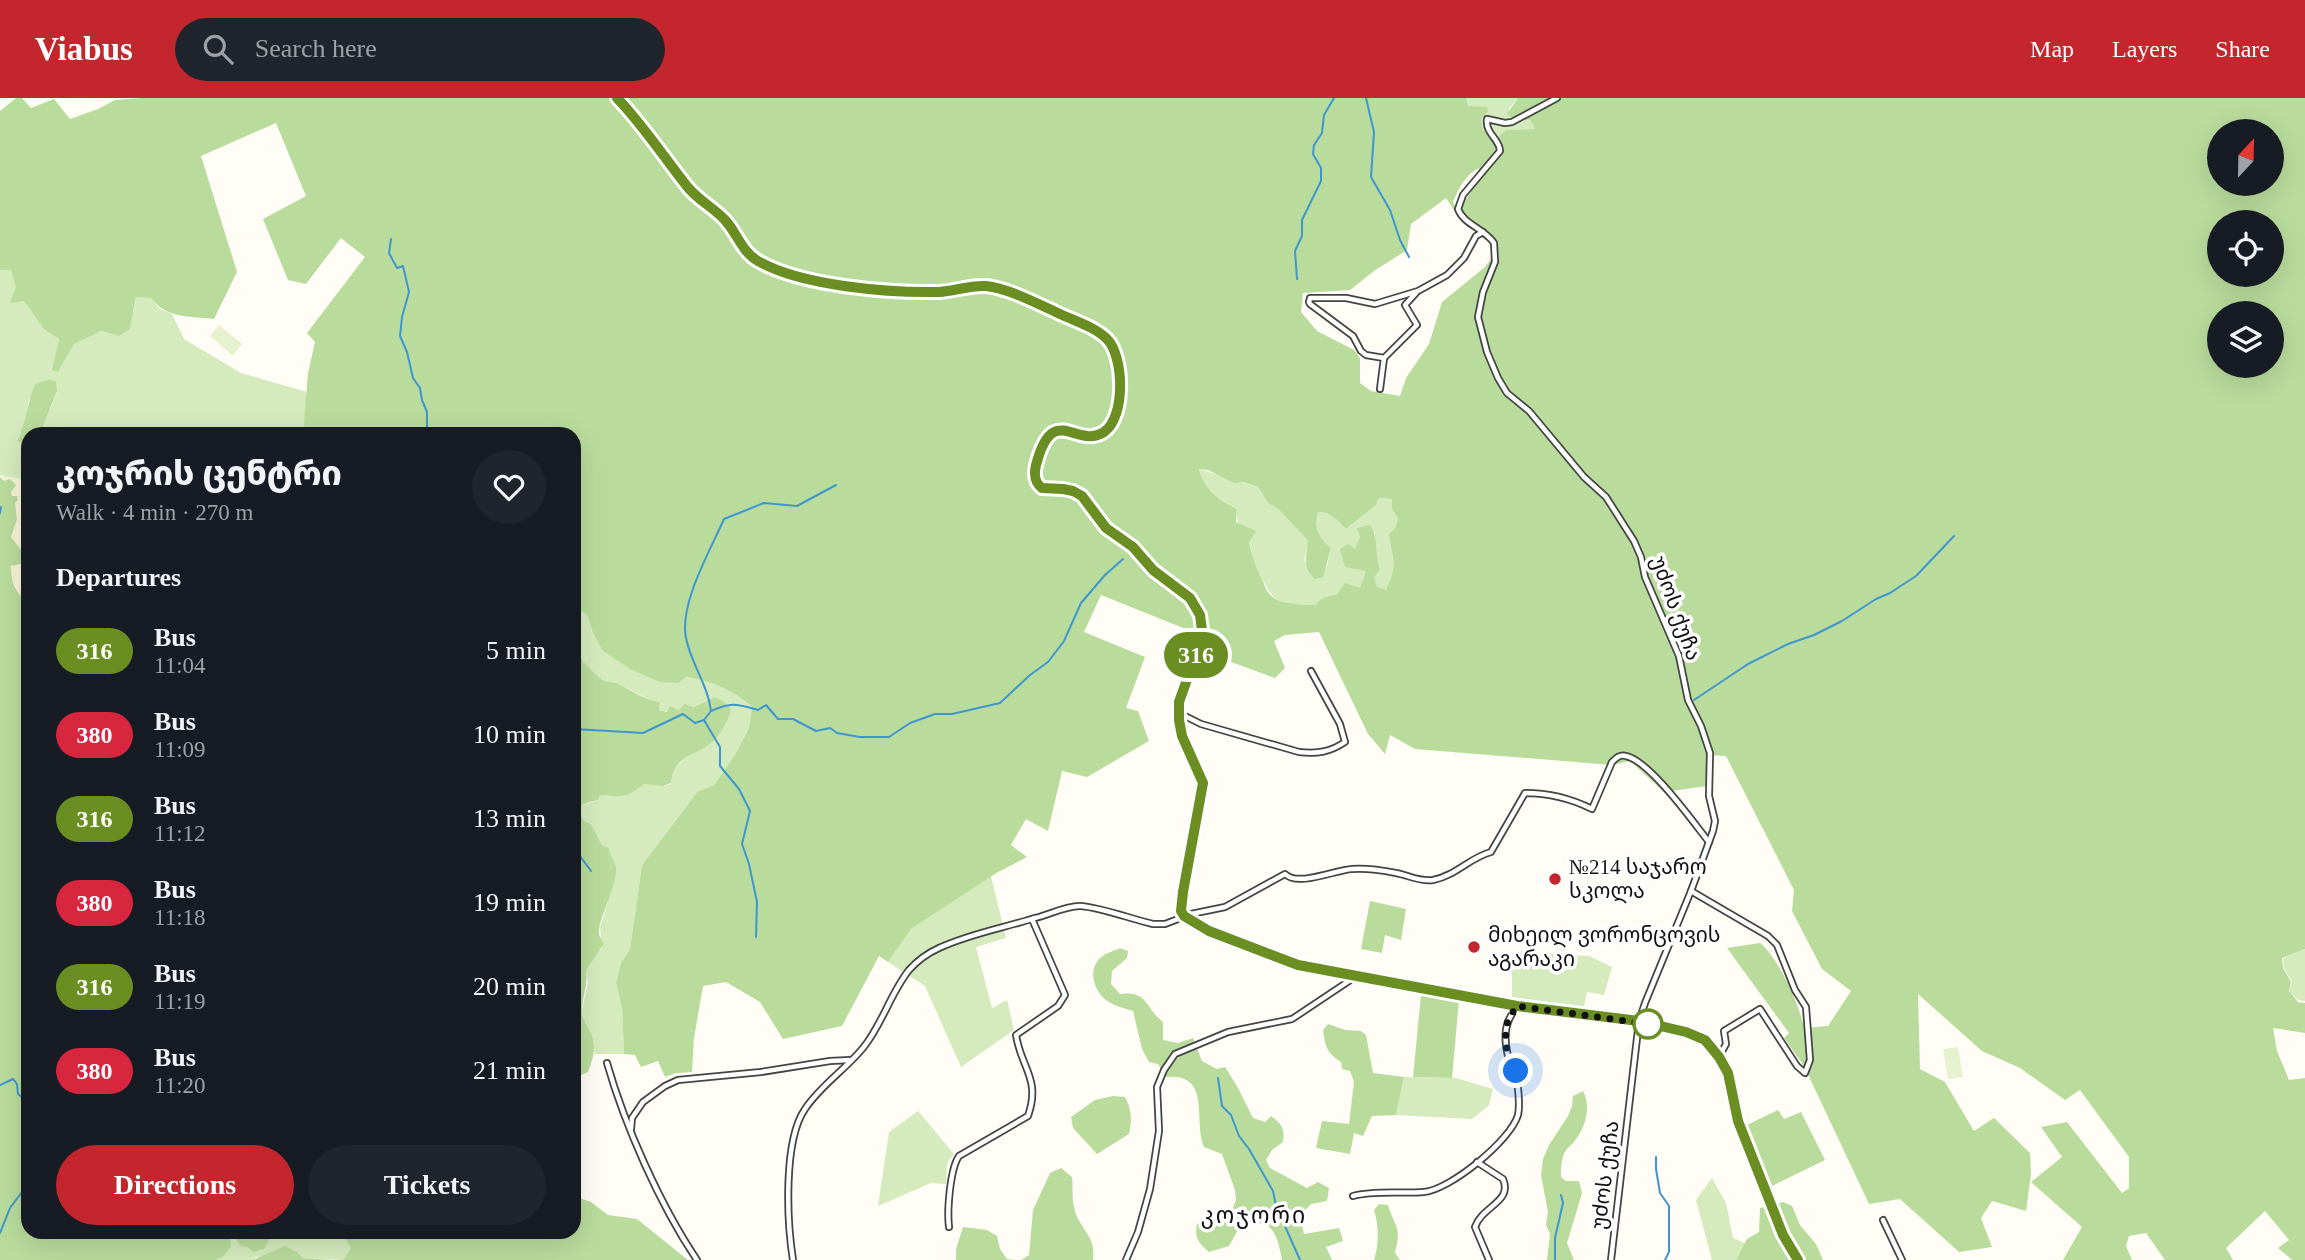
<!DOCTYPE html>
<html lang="en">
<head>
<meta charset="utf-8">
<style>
  :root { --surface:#171b24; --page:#20242c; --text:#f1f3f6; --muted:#9ea1a6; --accent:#c4262e }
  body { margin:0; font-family:"Times New Roman","Noto Sans Georgian",serif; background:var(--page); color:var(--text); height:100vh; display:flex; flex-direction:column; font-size:26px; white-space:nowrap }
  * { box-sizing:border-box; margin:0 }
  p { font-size:23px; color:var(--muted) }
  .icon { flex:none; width:38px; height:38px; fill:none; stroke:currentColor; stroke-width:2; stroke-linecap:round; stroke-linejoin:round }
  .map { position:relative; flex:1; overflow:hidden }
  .panel { position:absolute; left:21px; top:329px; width:560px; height:812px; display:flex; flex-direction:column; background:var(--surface); border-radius:21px; box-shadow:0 7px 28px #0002 }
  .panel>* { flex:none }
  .badge { padding:0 14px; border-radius:23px; font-size:24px; line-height:46px }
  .needle { width:46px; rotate:22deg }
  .buttons { position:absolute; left:2207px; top:21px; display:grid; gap:14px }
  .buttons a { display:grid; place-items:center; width:77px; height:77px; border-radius:50%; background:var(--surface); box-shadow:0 7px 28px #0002; font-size:35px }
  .you { position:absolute; width:35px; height:35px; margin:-18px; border:5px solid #fff; border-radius:50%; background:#1a73e8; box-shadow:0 0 0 10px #1a73e833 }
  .map>.badge { position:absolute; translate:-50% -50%; box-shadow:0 0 0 4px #fff }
  h2 { padding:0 35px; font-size:26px; line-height:63px }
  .round { display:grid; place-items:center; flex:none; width:74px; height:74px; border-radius:37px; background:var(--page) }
  .headline { display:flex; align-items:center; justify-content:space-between; height:119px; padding:0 35px }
  h1 { font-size:33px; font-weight:800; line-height:52px }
  .button { display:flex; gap:14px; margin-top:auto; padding:14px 35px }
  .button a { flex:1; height:80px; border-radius:42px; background:var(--accent); color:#fff; font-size:28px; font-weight:800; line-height:80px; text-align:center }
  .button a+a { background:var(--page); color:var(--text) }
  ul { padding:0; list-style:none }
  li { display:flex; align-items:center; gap:21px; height:84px; padding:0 35px }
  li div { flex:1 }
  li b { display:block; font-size:26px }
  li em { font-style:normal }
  li .badge { min-width:77px; font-weight:700; text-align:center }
  header { display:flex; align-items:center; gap:42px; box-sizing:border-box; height:98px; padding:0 35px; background:var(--accent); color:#fff }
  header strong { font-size:33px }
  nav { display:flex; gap:38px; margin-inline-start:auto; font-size:24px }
  .search { width:490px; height:63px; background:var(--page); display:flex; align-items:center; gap:18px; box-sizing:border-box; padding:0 24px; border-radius:38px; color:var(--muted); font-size:26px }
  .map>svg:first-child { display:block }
  .farmland { fill:#f6f3d4 }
  .green { fill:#d5ebbd }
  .forest { fill:#b9dc9c; fill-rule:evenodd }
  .pitch { fill:#e6f2cf }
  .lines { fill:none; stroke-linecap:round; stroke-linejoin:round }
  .stream { stroke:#3f96cf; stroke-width:2 }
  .minor-casing { stroke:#444; stroke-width:8 }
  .secondary-casing { stroke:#333; stroke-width:10 }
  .minor { stroke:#fff; stroke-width:4.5 }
  .secondary { stroke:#fff6b0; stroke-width:7 }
  .line-casing { stroke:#fff; stroke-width:16 }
  .line { stroke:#6b8e23; stroke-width:10 }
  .walk { stroke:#111; stroke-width:7; stroke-dasharray:0 12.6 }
  .poi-dot { fill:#c4262e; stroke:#fff; stroke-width:2.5 }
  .stop-dot { fill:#fff; stroke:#6b8e23; stroke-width:3.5 }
  .labels { text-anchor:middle; stroke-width:7; stroke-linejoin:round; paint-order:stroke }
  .street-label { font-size:21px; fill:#111; stroke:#fff }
  .poi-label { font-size:21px; fill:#111; stroke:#fff; text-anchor:start }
  .neighbourhood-label { font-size:23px; letter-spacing:2px; fill:#111; stroke:#fff }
</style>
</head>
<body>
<header>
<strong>Viabus</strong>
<div class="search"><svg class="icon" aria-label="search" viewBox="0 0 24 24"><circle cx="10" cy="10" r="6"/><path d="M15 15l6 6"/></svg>Search here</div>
<nav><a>Map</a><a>Layers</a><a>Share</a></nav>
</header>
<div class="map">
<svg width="2305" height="1162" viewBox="0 0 2305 1162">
  <rect width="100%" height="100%" fill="#fffdf5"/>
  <path class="farmland" d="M0 377 28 382V505L20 499 12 480 9 467 21 466 22 453 11 439 17 421 15 405Z"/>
  <g class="green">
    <path d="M1466 0H1518L1509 11 1513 20 1530 22 1535 31 1506 32 1496 41 1483 32 1481 20 1468 8Z"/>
    <path d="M11 171C19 198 35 225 59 241L53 272 58 274 73 246 101 233 119 238 134 213 136 199 151 200 160 211 172 216 184 241 241 275 307 294 303 336H40L57 294 29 301 26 324 17 342 28 347V382L0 377V172Z"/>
    <path d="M1199 371 1258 389 1268 405 1278 411 1309 442 1304 463 1327 468 1331 450C1318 438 1314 431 1318 414 1330 413 1338 423 1346 431L1376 407 1379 400 1393 401 1392 411 1398 421 1395 430 1389 436C1392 464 1399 464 1386 492L1377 490 1374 480 1380 471 1375 460V434L1360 439 1355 452 1366 473 1360 490C1346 494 1324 495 1316 507 1288 506 1275 509 1263 482 1260 477 1256 473 1254 468 1252 461 1252 453 1250 446 1244 429 1236 433 1237 411 1219 401 1204 391 1199 371Z"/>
    <path d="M574 507 587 517 592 532 686 579 706 582 724 588 752 609 749 630 735 657 714 687 696 695 642 767 630 851 621 865 616 885 622 910 624 956H595L593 940 584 926 582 912 588 885 586 872 595 856 602 851 600 829 607 808 613 762 602 747 591 726 584 723 580 715 582 707 598 702 600 697 616 698 644 685 663 688 671 686C675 658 689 661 708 647 712 644 716 639 719 635L707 602C693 610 674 616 659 612L660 604C644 601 633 593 619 586 614 583 608 585 603 582 597 578 581 563 579 558H574Z"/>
    <path d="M991 778 1006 840 976 849 992 910 1007 902 1014 932 961 969 925 888 888 864 911 831Z"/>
    <path d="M1528 851 1533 855 1589 858 1612 869 1604 897 1587 894 1584 909 1512 899V856Z"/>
    <path d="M2305 851V903L2298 902 2289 893 2292 884 2284 870 2283 860Z"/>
    <path d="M1404 979 1456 980 1493 991 1489 1007 1472 1021 1396 1017Z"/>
    <path d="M918 1013 954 1056 947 1065 946 1086 931 1085 878 1108 889 1034Z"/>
    <path d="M1712 1080 1726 1105 1733 1140 1745 1145 1736 1162H1712L1696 1102Z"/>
    <path d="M230 1134H239L238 1143 270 1141 276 1136 282 1137 293 1134H340L351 1150 343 1162 303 1160 297 1154 256 1159 252 1162H216L223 1159 231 1139Z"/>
  </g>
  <g class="forest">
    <path d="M16 0H22L31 10 54 1 70 21 98 11 115 2 143 0H1466L1468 8 1487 9 1488 14 1481 20 1483 32 1496 41 1506 32 1535 31 1530 22 1513 20 1507 16 1518 0H2305V851L2282 860 2283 870 2291 884 2289 893 2298 904 2305 905V935L2273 930 2277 953 2289 982 2305 980V1162H2292L2278 1150 2289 1142 2265 1113 2226 1150 2233 1162H2165L2146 1135 2129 1138 2126 1148 2132 1162H2063L2082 1129 2031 1084 2062 1059 2041 1029 2067 1024 2122 1095 2129 1090V1059L2080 992 2065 1002 2020 970 1982 953 1918 896 1920 971 1945 984 1974 1033 1994 1020 2030 1055 2031 1076 2026 1113 1992 1103 1981 1120 1992 1149 1959 1154 1900 1101 1869 1106 1804 968 1784 940 1789 935 1727 850 1760 845C1778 859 1800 907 1804 930L1828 928 1851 893 1822 871 1792 813 1794 792 1726 658 1708 657 1707 688 1664 694 1630 663 1612 667 1415 651 1390 637 1385 656 1368 636 1319 534 1285 537 1274 543 1285 570 1275 580 1215 558 1218 544 1101 497 1084 534 1145 559 1126 610 1138 613 1149 643 1087 679 1062 673 1048 733 1026 721 1011 747 1027 759 998 774 911 831 888 864 879 858 842 928 783 941 760 904 726 884 703 888 694 940 692 974 676 975 665 979 658 963 641 969 635 957 624 956 622 910 616 885 621 865 630 851 642 767 697 694 714 687 735 657 749 630 752 609C731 591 713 583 686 579L678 585 660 584 630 571 602 552 592 532 587 517 574 507V336H303L308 275 315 244 307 235 365 159 341 140 306 186 288 182 263 121 306 98 276 25 201 58 237 174 214 221C189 218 167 221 151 200L136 199 130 231 119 238 101 233 74 246 58 274 52 272 59 241 44 231 24 203 10 205 16 189 11 172H0V13ZM2219 33H2272V86H2219ZM1479 70C1476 83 1472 98 1461 105L1458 115 1453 104C1459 90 1465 77 1479 70ZM1446 100 1462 124 1476 132 1479 138 1493 146V158L1485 169 1442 204 1429 246 1406 280 1400 298 1371 293 1360 285V260L1354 252 1317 233 1301 214 1303 195 1350 192 1374 173 1407 152 1411 126ZM2219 124H2272V177H2219ZM2219 215H2272V268H2219ZM1199 371 1208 372 1234 385 1243 384 1258 389 1268 405 1278 411 1308 442C1307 458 1301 469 1315 481L1323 479 1331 450C1318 438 1314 431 1318 414 1330 413 1338 423 1346 431L1376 407 1379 400 1392 401V411L1398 421 1395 430 1389 436C1392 464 1399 463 1386 492L1377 489 1374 480 1380 471C1374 456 1379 439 1370 427L1357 430 1360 439 1355 451 1348 446 1340 451 1345 469 1366 473 1360 490 1345 485 1337 496C1328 498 1321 499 1316 507 1299 506 1275 508 1266 491 1264 488 1264 484 1262 481 1255 468 1252 458 1249 444L1256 433 1236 424 1237 411C1220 402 1204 392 1199 371Z"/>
    <path d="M48 282 56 283 57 293 40 336H28V347L17 343C27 324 27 305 35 286Z"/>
    <path d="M0 379 4 383 10 381 16 387 11 394 12 398H17L18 402 15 405 17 421 11 439 22 453 21 466 10 468C12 471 11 475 12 480 13 490 21 499 28 505V1134H230L231 1149 223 1159 216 1162H0Z"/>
    <path d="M579 557C581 563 597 578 603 582 608 585 614 583 619 586 634 594 643 601 660 604L659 612 667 614 670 608 678 612 685 606 693 609 715 599 723 603 731 611C728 624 719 640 707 648 688 661 675 658 671 685L663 688 644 686C626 700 623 699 600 697L598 702 589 704 582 707 580 715 584 723 591 726 602 747 609 750C609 757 615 762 616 770 617 790 597 823 599 836 600 839 602 843 604 846L586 872C588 887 583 896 582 910 581 923 590 930 593 941 596 953 592 963 588 974L574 980V558Z"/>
    <path d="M1370 803 1406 811 1401 842 1385 837 1382 855 1361 851Z"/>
    <path d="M1120 850 1128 853 1127 860 1112 873 1111 886 1120 896C1148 892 1145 910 1163 924V942L1178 945 1193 940 1202 963 1217 971 1225 969 1237 988 1253 1020 1265 1024 1271 1018C1282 1026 1285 1031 1283 1044L1272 1052 1266 1062 1270 1070 1307 1090 1318 1084 1329 1090 1327 1103 1311 1106 1300 1118 1304 1136 1339 1130 1343 1143 1326 1149 1332 1162H1282C1277 1135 1272 1118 1240 1128L1229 1148 1209 1154C1199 1145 1194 1140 1197 1126L1211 1116 1230 1118 1236 1102 1235 1092 1222 1056 1204 1049C1193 1022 1212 975 1166 979L1158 966 1149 964 1142 951 1133 913C1124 910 1113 908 1106 902 1094 893 1088 873 1099 861 1104 856 1113 853 1120 850Z"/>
    <path d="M1421 897 1459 902 1452 980 1413 979Z"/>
    <path d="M1328 926 1345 932 1361 933 1366 937 1373 975 1404 979 1396 1017 1372 1018 1363 1038 1354 1035 1350 1056 1316 1050 1322 1023 1349 1026 1354 984 1350 973 1342 971 1341 964C1327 955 1325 948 1323 932Z"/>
    <path d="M1583 993C1592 1010 1585 1030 1574 1044 1572 1047 1568 1049 1566 1052 1561 1060 1561 1070 1561 1079L1566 1083H1579L1582 1095 1567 1145 1574 1162H1547L1550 1136 1546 1127 1548 1114 1541 1077 1543 1061 1549 1047 1568 1018 1572 1008 1573 998Z"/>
    <path d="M1113 998 1125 999C1132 1012 1132 1022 1129 1036L1097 1056 1073 1030 1071 1019 1095 1002Z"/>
    <path d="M1778 1012 1784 1021 1801 1014 1825 1062 1770 1089 1747 1027Z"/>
    <path d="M1061 1070 1072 1079C1073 1089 1072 1100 1074 1109 1078 1130 1097 1138 1093 1162H1021L1029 1157 1033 1112 1050 1075Z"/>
    <path d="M574 1098 591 1104 608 1117 637 1121 688 1162H343L351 1150 340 1134H574Z"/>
    <path d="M1783 1104 1792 1108 1800 1127 1816 1146 1823 1162H1736L1747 1141 1759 1134 1760 1110Z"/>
    <path d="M1379 1106 1388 1107C1395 1130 1402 1128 1395 1155L1400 1162H1374C1379 1146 1379 1128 1374 1112Z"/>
    <path d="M963 1129 987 1132 997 1138 1000 1151 1007 1161 1016 1162H956V1151Z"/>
    <path d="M239 1134H293L282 1137 276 1136 270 1141 264 1151 253 1154 248 1149 241 1148 237 1143Z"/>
    <path d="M285 1148 297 1154 303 1160 332 1162H252Z"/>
  </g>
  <g class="pitch">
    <path d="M219 227 242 246 233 258 210 238Z"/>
    <path d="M1958 949 1963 979 1948 981 1943 951Z"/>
  </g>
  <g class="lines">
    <g class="stream">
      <path d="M1366 0 1374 34 1371 79 1390 112 1400 142 1409 159"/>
      <path d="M391 141 389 155 397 170 403 168 409 194 402 219 400 238 407 254 413 280 420 290 422 302 427 314V336"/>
      <path d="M1297 181 1295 153 1302 138V122L1321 83V70L1313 56 1314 47 1322 35 1324 17 1334 0"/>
      <path d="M0 415 1 409"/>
      <path d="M1694 602 1748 566 1788 546 1814 537 1842 523 1876 501 1890 495 1916 478 1954 438"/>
      <path d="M711 613C732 604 736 606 758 612L766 607 778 621H793L816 633 830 630 837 635 860 639H889L910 625 935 616H952L1000 605 1030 577 1048 564 1064 543 1081 505 1105 477 1123 461"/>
      <path d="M704 622 720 649V668L739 691 750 713 742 746 749 766 757 804 756 839"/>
      <path d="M574 631 643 635 683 616 695 625 704 622 711 613C708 587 691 566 686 540 679 506 710 453 724 421L764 405 797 408 836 387"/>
      <path d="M574 750 591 773"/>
      <path d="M1218 980 1222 1008 1231 1017 1239 1038 1249 1051 1273 1093 1276 1108 1300 1162"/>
      <path d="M0 987 13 981 17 986 18 996 28 1004"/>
      <path d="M1656 1059V1071L1660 1095 1669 1108V1154L1665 1162"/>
      <path d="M0 1135 10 1110 28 1086"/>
      <path d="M1555 1162V1140L1563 1105 1561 1097"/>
    </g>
    <defs>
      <g id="minor">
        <path d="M1557 0 1512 24 1505 25 1487 21C1485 36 1500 41 1500 53L1463 97 1458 111C1464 127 1484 130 1494 145L1495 164 1483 194 1478 219 1487 254 1498 280 1507 295 1529 313 1584 379 1606 399 1634 443 1641 459 1645 479 1679 558 1688 602 1701 628 1710 655 1709 698 1715 723 1713 733 1691 793 1645 905 1639 923 1611 1162"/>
        <path d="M1384 260 1366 257 1361 253 1353 238 1310 206 1309 204 1310 200H1346L1375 206 1418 193 1447 177 1464 160 1476 138 1483 134"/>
        <path d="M1380 291 1384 260 1417 227 1405 207 1416 195"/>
        <path d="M1179 615 1201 626 1299 654C1318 656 1330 654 1345 644L1340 626 1311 573"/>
        <path d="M1691 793 1768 838 1777 847 1795 892 1806 909 1810 962 1805 975 1797 968 1760 911 1724 933 1726 946 1719 959"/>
        <path d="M607 965C625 1028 660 1107 697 1162"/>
        <path d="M631 1031 632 1020 643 1004 665 988 678 982 761 974 830 963 850 962"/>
        <path d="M1477 1064 1503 1081C1513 1104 1482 1108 1475 1129L1489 1162"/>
        <path d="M1353 1098C1375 1092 1401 1096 1424 1094 1450 1092 1511 1042 1518 1017 1521 1004 1517 986 1516 973 1506 964 1503 937 1508 924 1510 918 1514 913 1517 908"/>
        <path d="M1883 1122 1902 1162"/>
        <path d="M949 1129C947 1113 950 1071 959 1058L1028 1018C1041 981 1021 970 1016 937L1058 908 1065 897 1032 821"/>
        <path d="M793 1162C787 1124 783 1043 805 1011 821 987 845 972 863 950 882 927 890 896 909 872 917 863 928 855 939 850 969 836 1003 830 1035 820 1049 817 1067 807 1081 808 1103 810 1131 821 1153 826H1165L1191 816 1225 809 1285 776C1298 789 1335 772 1352 771 1367 770 1381 772 1396 775 1408 777 1419 784 1433 782 1457 777 1469 760 1491 754L1525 695C1550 695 1570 700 1592 711L1612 664C1616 660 1620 656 1626 658 1650 663 1693 724 1709 744"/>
        <path d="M1126 1162 1138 1134 1150 1091 1159 1033 1157 989 1164 972 1175 956 1228 934 1292 921 1349 883 1353 878"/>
      </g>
      <path id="secondary" d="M617 0C643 27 663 57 686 87 696 101 713 109 725 122 737 135 742 154 758 163 802 188 888 195 939 194 955 193 970 187 986 188 1008 190 1040 207 1060 216 1075 223 1095 229 1107 241 1124 258 1126 319 1104 334 1076 352 1053 302 1036 367 1034 376 1034 384 1042 390L1063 391 1072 393 1082 398 1106 430 1133 449 1153 473 1190 500 1200 517 1202 532 1199 548 1179 604V622L1182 638 1203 685 1183 794 1181 813 1184 818 1209 833 1298 867 1517 908 1639 923 1686 934 1705 942 1719 959 1728 975 1738 1023 1783 1137 1797 1162"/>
    </defs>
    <use href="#minor" class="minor-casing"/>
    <use href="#secondary" class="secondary-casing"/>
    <use href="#minor" class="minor"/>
    <use href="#secondary" class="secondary"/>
  </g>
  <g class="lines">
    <defs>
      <path id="line" d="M617 0C643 27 663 58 686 87 696 101 713 109 725 122 737 135 742 154 758 163 801 188 889 195 939 194 955 193 970 187 986 188 1008 190 1040 207 1060 216 1075 223 1095 229 1107 241 1124 258 1126 319 1104 334 1076 352 1053 302 1036 367 1034 376 1034 384 1042 390L1063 391 1073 393 1082 398 1106 430 1133 449 1153 472 1190 500 1200 517 1202 532 1199 548 1179 604V622L1182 638 1203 685 1183 794 1181 813 1184 818 1209 833 1298 867 1517 908 1639 923 1686 934 1705 942 1719 959 1728 975 1738 1023 1783 1137 1798 1162"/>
    </defs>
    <use href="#line" class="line-casing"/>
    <use href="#line" class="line"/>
    <path class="walk" d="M1516 973C1506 963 1503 936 1508 923 1510 918 1514 912 1517 908L1648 926"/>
  </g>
  <g class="poi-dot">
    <circle cx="1555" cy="781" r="7"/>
    <circle cx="1474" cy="849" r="7"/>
  </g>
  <circle class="stop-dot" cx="1648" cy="926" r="14"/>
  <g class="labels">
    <g class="street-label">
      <text transform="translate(1676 510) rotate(70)" y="7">უძოს ქუჩა</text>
      <text transform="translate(1605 1077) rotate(-83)" y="7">უძოს ქუჩა</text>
    </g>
    <g class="poi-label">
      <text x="1569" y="776">№214 საჯარო<tspan x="1569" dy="24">სკოლა</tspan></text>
      <text x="1488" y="844">მიხეილ ვორონცოვის<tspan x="1488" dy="24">აგარაკი</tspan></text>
    </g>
    <g class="neighbourhood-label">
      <text x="1254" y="1125">კოჯორი</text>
    </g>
  </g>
</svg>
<div class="buttons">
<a><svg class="needle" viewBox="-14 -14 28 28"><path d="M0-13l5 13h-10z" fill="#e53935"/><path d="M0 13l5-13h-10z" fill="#9ea1a6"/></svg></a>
<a><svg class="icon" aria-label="locate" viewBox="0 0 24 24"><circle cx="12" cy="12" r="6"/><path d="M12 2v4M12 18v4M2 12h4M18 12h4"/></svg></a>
<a><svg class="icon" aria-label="layers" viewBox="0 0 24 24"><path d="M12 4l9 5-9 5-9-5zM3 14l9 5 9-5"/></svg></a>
</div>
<div class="you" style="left:1516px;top:973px"></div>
<b class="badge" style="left:1196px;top:557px;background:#6b8e23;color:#fff">316</b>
<section class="panel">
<div class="headline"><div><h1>კოჯრის ცენტრი</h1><p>Walk · 4 min · 270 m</p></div><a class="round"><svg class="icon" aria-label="heart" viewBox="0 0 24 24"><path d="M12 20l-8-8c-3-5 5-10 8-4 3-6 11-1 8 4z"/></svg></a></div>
<h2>Departures</h2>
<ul>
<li><span class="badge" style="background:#6b8e23;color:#fff">316</span><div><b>Bus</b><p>11:04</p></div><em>5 min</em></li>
<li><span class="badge" style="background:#d7263d;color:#fff">380</span><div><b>Bus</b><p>11:09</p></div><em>10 min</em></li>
<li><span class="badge" style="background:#6b8e23;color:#fff">316</span><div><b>Bus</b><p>11:12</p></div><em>13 min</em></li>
<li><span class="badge" style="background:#d7263d;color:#fff">380</span><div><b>Bus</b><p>11:18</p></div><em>19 min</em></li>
<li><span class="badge" style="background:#6b8e23;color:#fff">316</span><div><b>Bus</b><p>11:19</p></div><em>20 min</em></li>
<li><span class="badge" style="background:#d7263d;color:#fff">380</span><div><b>Bus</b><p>11:20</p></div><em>21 min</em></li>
</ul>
<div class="button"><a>Directions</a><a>Tickets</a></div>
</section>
</div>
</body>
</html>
